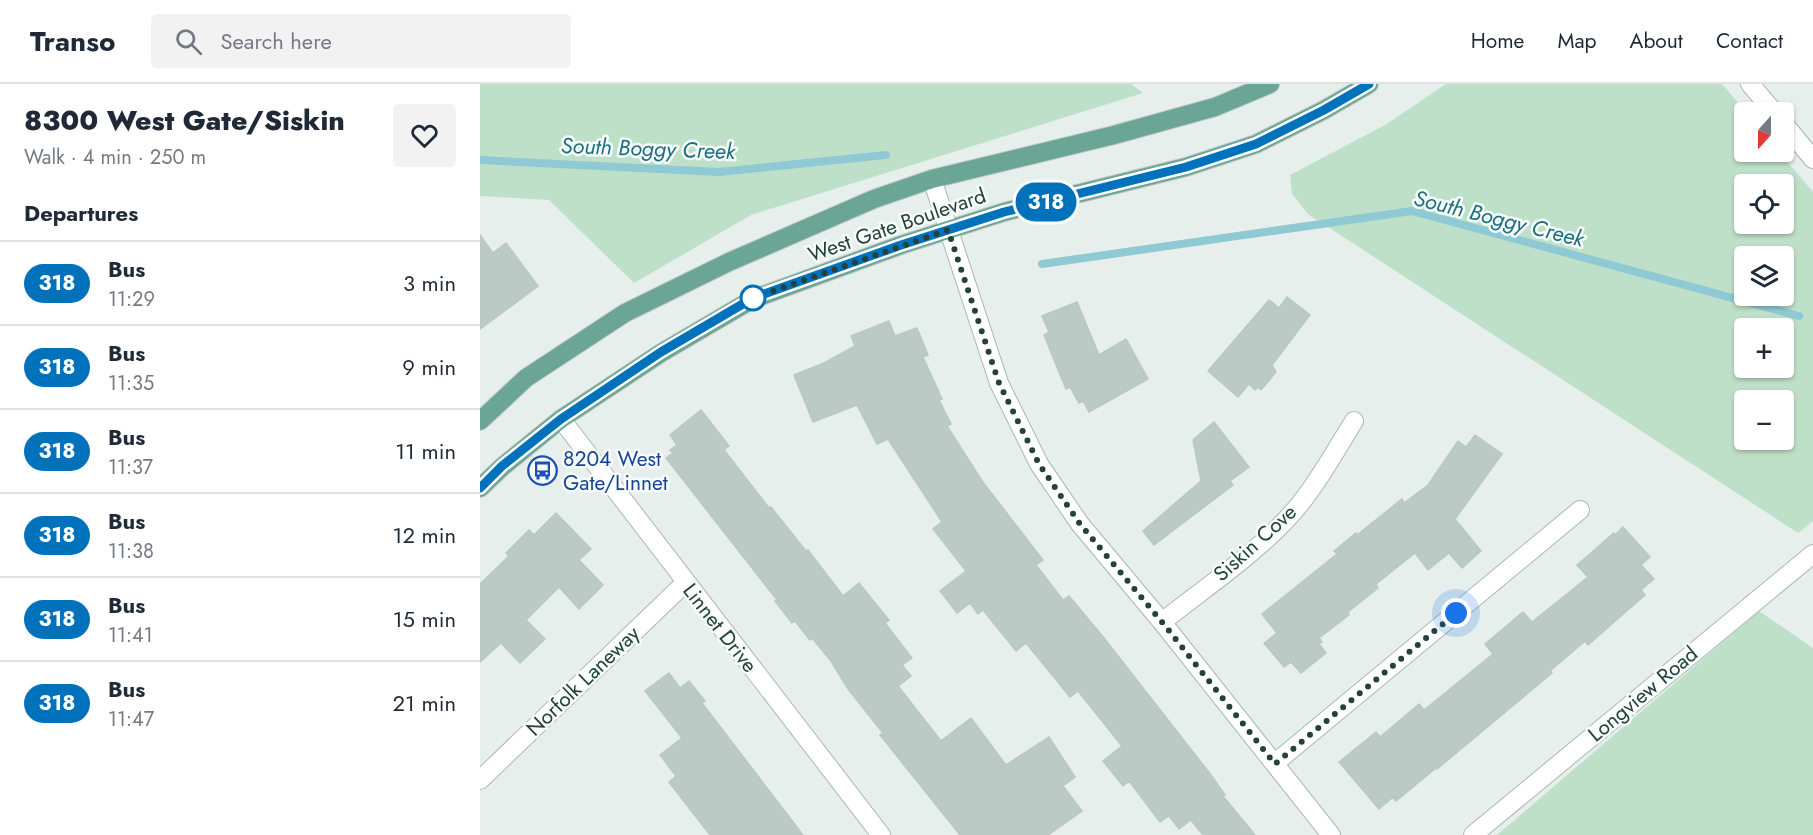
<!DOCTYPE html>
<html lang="en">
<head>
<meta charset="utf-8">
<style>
  :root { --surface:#fff; --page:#f2f2f3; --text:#1f2937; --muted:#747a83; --line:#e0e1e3 }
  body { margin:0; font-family:Jost,sans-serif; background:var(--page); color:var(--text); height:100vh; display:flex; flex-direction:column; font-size:22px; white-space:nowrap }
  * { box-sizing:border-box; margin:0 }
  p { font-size:20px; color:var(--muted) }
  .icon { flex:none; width:33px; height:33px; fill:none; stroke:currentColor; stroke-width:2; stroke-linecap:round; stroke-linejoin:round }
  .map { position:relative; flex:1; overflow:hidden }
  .details { display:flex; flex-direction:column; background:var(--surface); width:480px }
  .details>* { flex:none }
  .badge { padding:0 12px; border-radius:20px; font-size:21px; line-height:39px }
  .needle { width:39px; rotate:201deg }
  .tools { position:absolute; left:1254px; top:18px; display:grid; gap:12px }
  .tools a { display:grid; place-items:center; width:60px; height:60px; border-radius:6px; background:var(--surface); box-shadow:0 2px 4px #0004; font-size:30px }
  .you { position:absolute; width:30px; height:30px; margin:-15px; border:4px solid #fff; border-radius:50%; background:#1a73e8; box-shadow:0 0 0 9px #1a73e833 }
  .map>.badge { position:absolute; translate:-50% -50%; box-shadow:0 0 0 3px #fff }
  h2 { padding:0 24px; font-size:22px; line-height:54px }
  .round { display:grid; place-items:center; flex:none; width:63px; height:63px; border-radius:6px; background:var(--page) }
  .headline { display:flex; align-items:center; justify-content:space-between; height:102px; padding:0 24px }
  h1 { font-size:28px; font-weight:800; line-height:45px }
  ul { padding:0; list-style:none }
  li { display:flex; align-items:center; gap:18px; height:84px; padding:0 24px; border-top:2px solid var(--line) }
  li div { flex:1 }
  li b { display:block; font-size:22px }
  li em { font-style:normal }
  li .badge { min-width:66px; font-weight:700; text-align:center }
  header { display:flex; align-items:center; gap:36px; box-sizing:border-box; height:84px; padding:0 30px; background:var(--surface); border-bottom:2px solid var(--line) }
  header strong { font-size:28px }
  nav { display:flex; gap:33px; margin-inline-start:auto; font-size:21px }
  .search { width:420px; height:54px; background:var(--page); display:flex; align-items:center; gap:15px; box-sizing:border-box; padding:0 21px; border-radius:6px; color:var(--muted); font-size:22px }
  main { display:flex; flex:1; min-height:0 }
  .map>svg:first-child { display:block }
  .green { fill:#bfe0c8; fill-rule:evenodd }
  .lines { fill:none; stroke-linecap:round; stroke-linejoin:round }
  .stream { stroke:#8ec9d4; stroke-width:8 }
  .building { fill:#bbcac4; stroke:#b8c9c2; stroke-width:1.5 }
  .minor-casing { stroke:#a8b8b2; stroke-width:20 }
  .major-casing { stroke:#c2cac8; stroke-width:20 }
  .minor { stroke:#fff; stroke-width:18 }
  .major { stroke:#6aa596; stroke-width:18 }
  .line-casing { stroke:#fff; stroke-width:14 }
  .line { stroke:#0072bc; stroke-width:9 }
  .walk { stroke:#24423a; stroke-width:6; stroke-dasharray:0 10.8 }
  .stop-dot { fill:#fff; stroke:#0072bc; stroke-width:3 }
  .labels { text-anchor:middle; stroke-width:5; stroke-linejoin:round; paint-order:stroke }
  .street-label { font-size:21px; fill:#24423a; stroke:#f7fbf9 }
  .transit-label { font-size:21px; fill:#164399; stroke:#f7fbf9; text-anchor:start }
  .water-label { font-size:22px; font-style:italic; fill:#1c6f80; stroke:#f7fbf9 }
</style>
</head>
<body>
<header>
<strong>Transo</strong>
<div class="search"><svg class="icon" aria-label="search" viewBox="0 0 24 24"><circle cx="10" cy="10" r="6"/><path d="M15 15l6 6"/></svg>Search here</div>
<nav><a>Home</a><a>Map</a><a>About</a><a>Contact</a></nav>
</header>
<main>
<section class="details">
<div class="headline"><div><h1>8300 West Gate/Siskin</h1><p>Walk · 4 min · 250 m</p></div><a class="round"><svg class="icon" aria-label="heart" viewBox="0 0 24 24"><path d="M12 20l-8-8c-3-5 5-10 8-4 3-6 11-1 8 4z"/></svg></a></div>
<h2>Departures</h2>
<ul>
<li><span class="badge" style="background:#0072bc;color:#fff">318</span><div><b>Bus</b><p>11:29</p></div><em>3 min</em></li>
<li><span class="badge" style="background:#0072bc;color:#fff">318</span><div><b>Bus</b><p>11:35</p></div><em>9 min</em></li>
<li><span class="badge" style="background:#0072bc;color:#fff">318</span><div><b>Bus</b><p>11:37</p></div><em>11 min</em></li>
<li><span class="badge" style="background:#0072bc;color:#fff">318</span><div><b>Bus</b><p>11:38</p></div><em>12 min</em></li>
<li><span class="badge" style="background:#0072bc;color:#fff">318</span><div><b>Bus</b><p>11:41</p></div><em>15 min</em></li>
<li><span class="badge" style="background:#0072bc;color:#fff">318</span><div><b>Bus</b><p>11:47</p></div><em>21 min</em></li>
</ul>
</section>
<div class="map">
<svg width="1333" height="751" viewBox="0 0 1333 751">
  <rect width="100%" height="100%" fill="#e6efeb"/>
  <g class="green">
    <path d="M0 0H651L663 9 271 131 154 199 69 116 0 112Z"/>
    <path d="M966 0H1242L1266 28H1264V68H1299L1333 108V437L1318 449 828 130 812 110 810 91 905 41ZM1264 100H1304V140H1264ZM1304 172V212H1264V172ZM1264 244H1304V284H1264ZM1264 316H1304V356H1264Z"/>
    <path d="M1279 527 1333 564V751H1017Z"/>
  </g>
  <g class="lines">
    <g class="stream">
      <path d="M0 76 239 88 406 71"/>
      <path d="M562 180 932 127 1319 232"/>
    </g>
  </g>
  <g class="building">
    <path d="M0 151 13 169 26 159 58 202 0 245Z"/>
    <path d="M807 213 830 231 792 281 796 288 781 306 778 303 775 306 769 300 758 313 728 287 789 216 799 224Z"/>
    <path d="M597 218 619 271 646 255 668 295 609 328 603 317 599 319 590 303 586 305 564 251 569 248 562 232Z"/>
    <path d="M409 237 415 252 437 244 448 271 443 273 462 315 459 316 471 340 467 342 502 397 563 476 556 481 583 516 589 512 624 554 731 691 745 711 743 712 775 751H723L711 736 699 745 689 732 680 738 649 697 643 702 623 677 642 662 598 607 590 613 546 559 536 567 503 526 498 530 490 519 477 529 460 507 486 487 453 445 462 438 408 355 397 360 377 321 333 338 314 291 344 279 375 262 371 252Z"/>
    <path d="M221 326 249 362 244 366 289 424 291 423 326 467 328 466 363 512 379 499 409 536 405 539 432 574 422 581 431 592 418 602 461 657 491 634 526 681 569 653 595 693 583 702 602 727 568 751H480L400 651 403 649 368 605 351 577 332 554 330 556 315 537 312 539 295 517 297 516 186 374 193 369 190 366 197 361 190 351Z"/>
    <path d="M734 338 769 383 750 397 753 401 674 461 663 447 721 397 713 356Z"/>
    <path d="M995 351 1022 370 975 435 1001 467 982 484 969 469 948 486 935 469 896 500 898 504 868 528 869 531 839 554 842 558 839 560 846 569 821 589 811 578 804 583 784 559 797 549 782 530 857 470 854 467 876 449 877 451 922 415 924 419 948 401 978 357 986 363Z"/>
    <path d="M76 429 111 465 99 476 123 501 99 525 79 503 46 536 65 555 40 579 21 559 0 578V500L29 472 26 469 49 446 54 451Z"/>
    <path d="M1143 443 1170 473 1161 481 1174 495 1161 506 1165 511 1108 561 1105 557 1070 587 1072 589 957 685 956 684 916 717 913 713 899 725 859 678 896 648 900 653 939 620 944 626 1013 570 1005 560 1043 528 1052 538 1108 493 1097 481 1134 449 1135 451Z"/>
    <path d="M189 589 200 604 209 597 225 617 222 619 323 751H230L189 698 196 692 180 671 202 654 165 607Z"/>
  </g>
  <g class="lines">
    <defs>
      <g id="minor">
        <path d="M1270 0 1294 28"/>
        <path d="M1304 40 1333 75"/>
        <path d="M452 95 519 299 559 380 600 440 682 538 851 751"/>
        <path d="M81 335 401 751"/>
        <path d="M682 538C722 506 767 476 803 439 832 410 852 372 874 337"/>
        <path d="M795 679 1100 426"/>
        <path d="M0 696 205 499"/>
        <path d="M993 751 1333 470"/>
      </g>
      <g id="major">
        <path d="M0 337 46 294 145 229 249 178 394 115 452 95 634 51 735 23 790 0"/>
        <path d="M0 404 22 383 81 335 181 269 273 215 421 161 524 128 706 83 776 60 844 26 889 0"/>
      </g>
    </defs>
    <use href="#minor" class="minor-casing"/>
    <use href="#major" class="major-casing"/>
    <use href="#minor" class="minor"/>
    <use href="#major" class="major"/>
  </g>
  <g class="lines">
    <defs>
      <path id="line" d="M0 404 22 382 81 335 181 268 273 214 421 161 524 128 706 83 776 60 844 26 889 0"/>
    </defs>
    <use href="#line" class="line-casing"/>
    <use href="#line" class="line"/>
    <path class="walk" d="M273 214 468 146 519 299 559 380 600 440 682 538 795 680 976 529"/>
  </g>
  <defs>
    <symbol id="bus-ring" viewBox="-11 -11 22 22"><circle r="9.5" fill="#f7fbf9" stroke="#1a4fb4" stroke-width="1.5"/><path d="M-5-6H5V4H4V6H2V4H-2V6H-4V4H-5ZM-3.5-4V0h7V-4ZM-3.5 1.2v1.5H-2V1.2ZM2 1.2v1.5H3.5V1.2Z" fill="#1a4fb4"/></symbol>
  </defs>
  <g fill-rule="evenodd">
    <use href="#bus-ring" x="46" y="370" width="33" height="33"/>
  </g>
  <circle class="stop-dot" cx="273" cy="214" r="12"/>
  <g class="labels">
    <g class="street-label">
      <text transform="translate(417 141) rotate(-19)" y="7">West Gate Boulevard</text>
      <text transform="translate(775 459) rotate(-42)" y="7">Siskin Cove</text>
      <text transform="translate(240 544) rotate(52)" y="7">Linnet Drive</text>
      <text transform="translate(103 597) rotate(-44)" y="7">Norfolk Laneway</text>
      <text transform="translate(1163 610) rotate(-40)" y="7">Longview Road</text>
    </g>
    <g class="transit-label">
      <text x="83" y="382">8204 West<tspan x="83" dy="24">Gate/Linnet</tspan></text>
    </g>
    <g class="water-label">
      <text transform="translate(168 64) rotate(2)" y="8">South Boggy Creek</text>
      <text transform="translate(1019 134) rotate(14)" y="8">South Boggy Creek</text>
    </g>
  </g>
</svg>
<div class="tools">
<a><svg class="needle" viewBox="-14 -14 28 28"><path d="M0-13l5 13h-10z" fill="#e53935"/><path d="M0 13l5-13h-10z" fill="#747a83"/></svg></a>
<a><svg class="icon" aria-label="locate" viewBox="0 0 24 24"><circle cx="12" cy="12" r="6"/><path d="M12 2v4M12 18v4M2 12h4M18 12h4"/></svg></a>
<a><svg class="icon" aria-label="layers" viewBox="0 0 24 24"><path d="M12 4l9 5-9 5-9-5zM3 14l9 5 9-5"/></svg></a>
<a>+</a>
<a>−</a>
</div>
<div class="you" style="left:976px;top:529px"></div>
<b class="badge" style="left:566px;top:118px;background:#0072bc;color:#fff">318</b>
</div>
</main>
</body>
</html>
